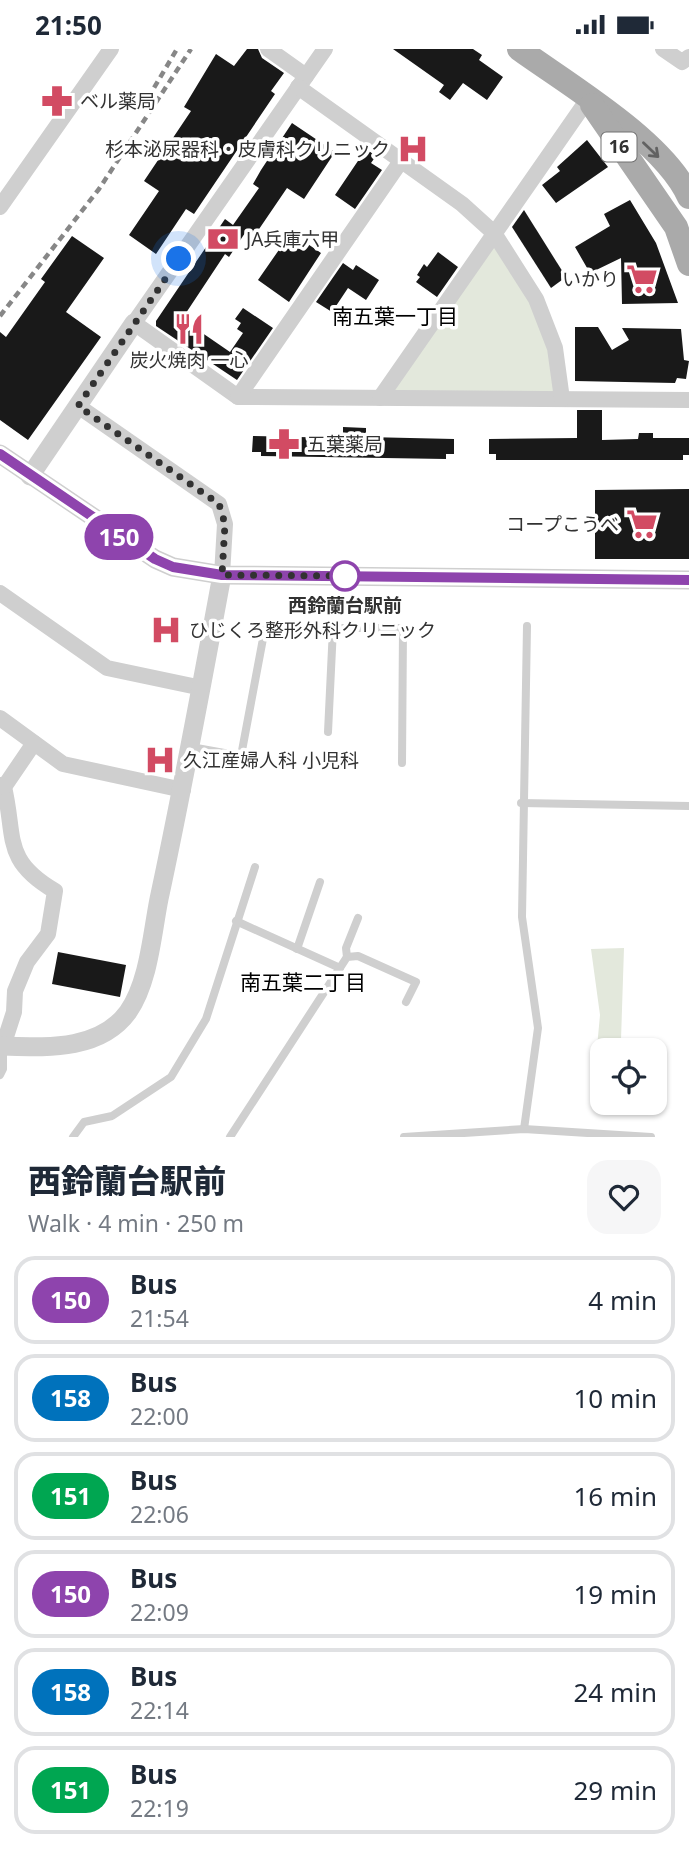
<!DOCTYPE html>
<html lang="en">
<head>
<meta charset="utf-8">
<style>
  :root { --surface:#fff; --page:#f6f6f7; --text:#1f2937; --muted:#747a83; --line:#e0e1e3 }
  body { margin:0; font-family:"Noto Sans","Noto Sans JP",sans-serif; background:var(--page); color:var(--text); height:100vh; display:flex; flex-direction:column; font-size:26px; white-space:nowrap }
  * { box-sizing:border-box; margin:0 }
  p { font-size:23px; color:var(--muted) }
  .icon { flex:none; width:38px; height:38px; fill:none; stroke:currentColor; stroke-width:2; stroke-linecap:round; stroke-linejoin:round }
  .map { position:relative; height:1088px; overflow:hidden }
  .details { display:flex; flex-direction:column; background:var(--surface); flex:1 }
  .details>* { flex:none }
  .badge { padding:0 14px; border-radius:23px; font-size:24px; line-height:46px }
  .tools { position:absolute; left:590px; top:989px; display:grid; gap:14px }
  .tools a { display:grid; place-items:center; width:77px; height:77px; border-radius:14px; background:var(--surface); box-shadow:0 2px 5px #0004; font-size:35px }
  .you { position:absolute; width:35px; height:35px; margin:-18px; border:5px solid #fff; border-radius:50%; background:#1a73e8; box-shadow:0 0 0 10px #1a73e833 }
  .map>.badge { position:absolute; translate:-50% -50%; box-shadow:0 0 0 4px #fff }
  .round { display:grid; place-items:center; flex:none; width:74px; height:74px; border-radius:21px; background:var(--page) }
  .overview { display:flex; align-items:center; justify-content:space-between; height:119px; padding:0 28px }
  h1 { font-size:33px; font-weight:800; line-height:52px }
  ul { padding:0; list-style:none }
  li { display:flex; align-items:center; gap:21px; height:88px; margin:0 14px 10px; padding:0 14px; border:4px solid var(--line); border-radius:21px }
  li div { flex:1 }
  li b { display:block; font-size:26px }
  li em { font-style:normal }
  li .badge { min-width:77px; font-weight:700; text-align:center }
  .status { display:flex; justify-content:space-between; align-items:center; height:49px; padding:0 35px; background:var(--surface); direction:ltr }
  .status svg { height:19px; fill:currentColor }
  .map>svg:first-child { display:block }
  .green { fill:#e3e8dc }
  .building { fill:#191919 }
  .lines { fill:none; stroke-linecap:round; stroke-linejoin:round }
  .service { stroke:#cfcfcf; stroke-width:8 }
  .minor { stroke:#cfcfcf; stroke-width:16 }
  .tertiary { stroke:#cfcfcf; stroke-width:19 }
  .primary { stroke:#aaa; stroke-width:24 }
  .rail { stroke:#878787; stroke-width:4.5; stroke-dasharray:7 5; stroke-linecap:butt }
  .oneway { stroke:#626262 }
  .line-casing { stroke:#fff; stroke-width:16 }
  .line { stroke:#8e44ad; stroke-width:10 }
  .walk { stroke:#323232; stroke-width:7; stroke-dasharray:0 12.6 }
  .stop-dot { fill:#fff; stroke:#8e44ad; stroke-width:3.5 }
  .labels { text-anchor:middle; stroke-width:7; stroke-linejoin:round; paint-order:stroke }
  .shield { fill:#fff; stroke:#707070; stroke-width:2 }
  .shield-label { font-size:18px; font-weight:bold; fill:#323232 }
  .poi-label { font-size:19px; fill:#323232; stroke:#fff; text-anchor:start }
  .stop-label { font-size:19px; font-weight:bold; fill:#323232; stroke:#fff }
  .neighbourhood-label { font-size:21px; fill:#000; stroke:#fff }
</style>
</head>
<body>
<div class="status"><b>21:50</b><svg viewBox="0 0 49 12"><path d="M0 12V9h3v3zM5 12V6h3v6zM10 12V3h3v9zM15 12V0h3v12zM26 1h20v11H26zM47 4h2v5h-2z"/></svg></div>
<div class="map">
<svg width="689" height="1088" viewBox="0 0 689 1088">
  <rect width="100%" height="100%" fill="#fff"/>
  <g class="green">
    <path d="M494 184 536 250 562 350 380 349Z"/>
    <path d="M624 899 621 991 627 993 626 1001H602V1020H595L600 966 591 900Z"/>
  </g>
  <g class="building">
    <path d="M247 0H258L262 9 284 24 271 42 275 45 194 165 186 160 156 205 129 186 159 142 144 132 191 62 184 58 216 5 234 17Z"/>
    <path d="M393 0H473L482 6 479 11 503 28 487 51 463 34 450 51 439 43 444 36Z"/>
    <path d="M292 74 335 103 304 150 287 139 255 186 247 181 229 208 225 205 182 270 230 303 243 284 237 280 241 274 235 270 243 259 273 279 237 331 156 277V272L225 170 233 176 259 139 253 135 261 121Z"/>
    <path d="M587 91 608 118 556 154 542 136 560 122 557 118Z"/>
    <path d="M366 100 376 107 371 114 382 121 355 160 335 146Z"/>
    <path d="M630 151 656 194 678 254 622 255 621 209 590 224 575 198 610 177 604 165Z"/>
    <path d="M524 161 566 228 551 239 512 178Z"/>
    <path d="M72 187 104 209 66 263 101 288 28 391 0 371V283L6 288 45 233 41 230Z"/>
    <path d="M299 189 321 204 289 253 258 231 283 195 291 201Z"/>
    <path d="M438 203 458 218 437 248 416 233 420 228 417 226 424 215 427 218Z"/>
    <path d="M343 214 353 221 356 216 379 231 366 251 348 239 332 263 316 253Z"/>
    <path d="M575 278H598L612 301 629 291 622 279 681 280 684 311 689 312 686 330 677 329 675 334 575 332Z"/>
    <path d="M577 361H602V391L638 390 639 384H653V389H689V406H683V411H496V405H489V390L577 389Z"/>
    <path d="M343 378 366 379V388L454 390V405H446V410L261 407V403H252L253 387 343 389Z"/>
    <path d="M689 440V510H595V441Z"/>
    <path d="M58 903 126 916 120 948 52 935Z"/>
  </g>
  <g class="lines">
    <g class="service">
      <path d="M328 683 333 579"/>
      <path d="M191 698 241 707 265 579H403L402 714"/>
      <path d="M521 754 689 757"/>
      <path d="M236 872 340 919"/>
      <path d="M297 900 320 833"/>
      <path d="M347 908 346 899 358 869"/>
      <path d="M0 1026 3 1020V997"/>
      <path d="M524 1080 538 979 522 868 527 577"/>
      <path d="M73 1088 84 1073 112 1067 171 1028 206 970 255 818"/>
      <path d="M230 1088 347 908 358 907 416 933 406 953"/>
      <path d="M404 1088 524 1080 651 1088"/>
    </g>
    <g class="minor">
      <path d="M268 0 306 27"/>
      <path d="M325 0 134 274 238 348 689 351"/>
      <path d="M663 0 682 13 689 8"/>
      <path d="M298 38 462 155 494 184 536 250 555 299 562 350"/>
      <path d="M0 158 111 0"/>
      <path d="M238 348 401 112"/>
      <path d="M380 349 588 50"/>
      <path d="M78 357 219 455 225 475 222 526"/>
      <path d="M0 544 107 619 202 639"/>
      <path d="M0 669 63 715 183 741"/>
      <path d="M0 736 4 738C16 788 2 811 55 842L48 885 27 913 15 942 14 963 3 997"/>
      <path d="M4 738 34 694"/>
    </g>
    <g class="tertiary">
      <path d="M0 405 155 510 173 518 222 526 689 531"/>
      <path d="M30 427 134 274"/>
      <path d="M0 997C43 998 99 1003 128 963 149 933 152 885 159 850 182 743 202 635 222 526"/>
    </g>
    <g class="primary">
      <path d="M519 0C569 36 664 92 689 148"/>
      <path d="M592 56 676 178 689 215"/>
    </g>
    <g class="rail">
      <path d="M148 49 177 0"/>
      <path d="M0 267 99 140 191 0"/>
    </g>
  </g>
  <defs><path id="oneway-shaft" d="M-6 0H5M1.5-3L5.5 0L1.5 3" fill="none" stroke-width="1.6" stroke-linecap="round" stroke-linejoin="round" transform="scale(1.75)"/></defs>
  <use class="oneway" href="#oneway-shaft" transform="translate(651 101) rotate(44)"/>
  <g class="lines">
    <defs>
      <path id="line" d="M0 405 155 510 173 518 222 526 689 531"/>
    </defs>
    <use href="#line" class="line-casing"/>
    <use href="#line" class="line"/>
    <path class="walk" d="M179 210 78 357 219 455 225 475 222 526 345 527"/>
  </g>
  <defs>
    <symbol id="pharmacy-bare" viewBox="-9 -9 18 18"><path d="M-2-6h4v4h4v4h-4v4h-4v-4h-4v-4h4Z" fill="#d24b63" stroke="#fff" stroke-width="2.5" paint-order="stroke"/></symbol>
    <symbol id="hospital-bare" viewBox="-9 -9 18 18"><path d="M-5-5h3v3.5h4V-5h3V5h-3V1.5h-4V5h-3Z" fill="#d24b63" stroke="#fff" stroke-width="2.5" paint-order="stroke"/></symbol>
    <symbol id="bank-bare" viewBox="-9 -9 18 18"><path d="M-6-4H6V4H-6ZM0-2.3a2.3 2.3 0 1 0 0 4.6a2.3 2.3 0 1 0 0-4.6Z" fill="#d24b63" stroke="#fff" stroke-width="2.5" paint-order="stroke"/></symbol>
    <symbol id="supermarket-bare" viewBox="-9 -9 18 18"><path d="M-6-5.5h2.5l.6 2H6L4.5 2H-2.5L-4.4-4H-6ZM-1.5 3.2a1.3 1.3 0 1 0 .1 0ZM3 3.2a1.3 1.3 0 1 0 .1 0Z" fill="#d24b63" stroke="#fff" stroke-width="2.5" paint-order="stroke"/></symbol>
    <symbol id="restaurant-bare" viewBox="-9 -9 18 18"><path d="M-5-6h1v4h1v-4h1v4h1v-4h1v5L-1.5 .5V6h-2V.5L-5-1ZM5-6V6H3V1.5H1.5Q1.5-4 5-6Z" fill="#d24b63" stroke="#fff" stroke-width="2.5" paint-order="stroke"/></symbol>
  </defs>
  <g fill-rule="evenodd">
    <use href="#pharmacy-bare" x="35" y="30" width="44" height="44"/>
    <use href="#hospital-bare" x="391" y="78" width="44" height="44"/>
    <use href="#bank-bare" x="201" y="168" width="44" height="44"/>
    <use href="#supermarket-bare" x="620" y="208" width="44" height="44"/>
    <use href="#restaurant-bare" x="167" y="258" width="44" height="44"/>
    <use href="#pharmacy-bare" x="262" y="373" width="44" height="44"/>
    <use href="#supermarket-bare" x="620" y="453" width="44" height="44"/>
    <use href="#hospital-bare" x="144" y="559" width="44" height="44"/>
    <use href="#hospital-bare" x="138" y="689" width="44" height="44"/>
  </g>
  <circle class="stop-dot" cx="345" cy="527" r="14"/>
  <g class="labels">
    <rect class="shield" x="601.5" y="83.5" width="35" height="29" rx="5"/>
    <g class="shield-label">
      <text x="619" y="104">16</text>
    </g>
    <g class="poi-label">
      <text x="80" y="59">ベル薬局</text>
      <text x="390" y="107" text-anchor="end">杉本泌尿器科・皮膚科クリニック</text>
      <text x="246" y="197">JA兵庫六甲</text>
      <text x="619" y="237" text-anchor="end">いかり</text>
      <text x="189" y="318" text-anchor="middle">炭火焼肉 一心</text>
      <text x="307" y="402">五葉薬局</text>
      <text x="619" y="482" text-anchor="end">コープこうべ</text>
      <text x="189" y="588">ひじくろ整形外科クリニック</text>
      <text x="183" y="718">久江産婦人科 小児科</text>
    </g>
    <g class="stop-label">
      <text x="345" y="563">西鈴蘭台駅前</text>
    </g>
    <g class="neighbourhood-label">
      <text x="395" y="275">南五葉一丁目</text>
      <text x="303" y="941">南五葉二丁目</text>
    </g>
  </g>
</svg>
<div class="tools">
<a><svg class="icon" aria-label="locate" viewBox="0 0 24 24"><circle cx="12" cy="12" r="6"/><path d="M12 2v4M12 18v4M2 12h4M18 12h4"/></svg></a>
</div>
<div class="you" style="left:179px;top:210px"></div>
<b class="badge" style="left:119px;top:488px;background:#8e44ad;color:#fff">150</b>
</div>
<section class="details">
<div class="overview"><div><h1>西鈴蘭台駅前</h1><p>Walk · 4 min · 250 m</p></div><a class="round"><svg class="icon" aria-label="heart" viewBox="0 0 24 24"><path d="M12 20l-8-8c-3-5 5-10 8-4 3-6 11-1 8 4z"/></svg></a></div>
<ul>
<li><span class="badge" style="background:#8e44ad;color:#fff">150</span><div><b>Bus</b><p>21:54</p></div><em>4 min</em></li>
<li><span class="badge" style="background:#0072bc;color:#fff">158</span><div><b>Bus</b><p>22:00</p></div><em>10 min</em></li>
<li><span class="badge" style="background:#00a651;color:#fff">151</span><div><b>Bus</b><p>22:06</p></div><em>16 min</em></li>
<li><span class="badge" style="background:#8e44ad;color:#fff">150</span><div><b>Bus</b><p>22:09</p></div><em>19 min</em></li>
<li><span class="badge" style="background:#0072bc;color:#fff">158</span><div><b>Bus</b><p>22:14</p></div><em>24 min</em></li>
<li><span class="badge" style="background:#00a651;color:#fff">151</span><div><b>Bus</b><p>22:19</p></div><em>29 min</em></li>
</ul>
</section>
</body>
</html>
